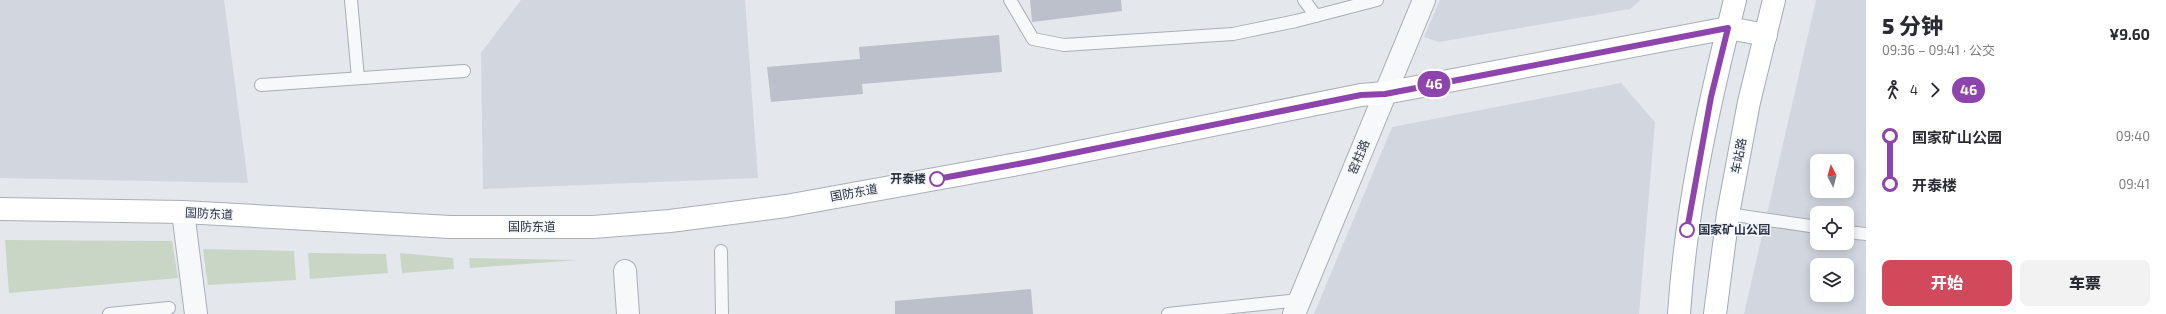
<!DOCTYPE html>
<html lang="zh">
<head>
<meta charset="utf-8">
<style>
  :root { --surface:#fff; --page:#f2f2f3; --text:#2b2b33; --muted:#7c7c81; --accent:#d1495b }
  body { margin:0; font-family:"Exo 2","Noto Sans SC",sans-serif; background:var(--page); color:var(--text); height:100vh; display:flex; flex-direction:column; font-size:15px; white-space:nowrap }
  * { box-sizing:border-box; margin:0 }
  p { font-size:13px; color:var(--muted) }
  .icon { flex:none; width:22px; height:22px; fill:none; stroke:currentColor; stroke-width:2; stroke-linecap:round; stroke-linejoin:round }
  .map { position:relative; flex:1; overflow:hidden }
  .sheet { display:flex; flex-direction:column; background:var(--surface); width:300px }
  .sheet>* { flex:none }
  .badge { padding:0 8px; border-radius:13px; font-size:14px; line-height:26px }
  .needle { width:26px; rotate:354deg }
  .buttons { position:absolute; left:1810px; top:154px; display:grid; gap:8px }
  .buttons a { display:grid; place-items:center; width:44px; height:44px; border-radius:8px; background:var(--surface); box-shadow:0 2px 10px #0003; font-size:20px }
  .map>.badge { position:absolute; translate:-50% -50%; box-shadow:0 0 0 2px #fff }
  .legs { display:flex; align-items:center; gap:6px; height:44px; padding:0 16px; font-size:13px }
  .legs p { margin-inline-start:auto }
  .summary { display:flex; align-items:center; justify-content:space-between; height:68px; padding:0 16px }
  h1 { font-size:22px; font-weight:800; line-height:30px }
  .primary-button { display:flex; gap:8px; margin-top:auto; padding:8px 16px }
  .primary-button a { flex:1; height:46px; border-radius:8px; background:var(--accent); color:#fff; font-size:16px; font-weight:800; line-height:46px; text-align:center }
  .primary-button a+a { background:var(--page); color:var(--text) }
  ul { padding:0 16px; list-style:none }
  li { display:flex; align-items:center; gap:14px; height:48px; font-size:15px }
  li i { display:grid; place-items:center; width:6px; height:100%; margin:0 5px; background:currentColor }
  li i::after { content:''; width:10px; height:10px; margin:-5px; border:3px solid; border-radius:50%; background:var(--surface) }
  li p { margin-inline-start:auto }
  li:first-child i { background:linear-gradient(#0000 50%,currentColor 0) }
  li:last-child i { background:linear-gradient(currentColor 50%,#0000 0) }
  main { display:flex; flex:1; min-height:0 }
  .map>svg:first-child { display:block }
  .built { fill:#d2d6de; fill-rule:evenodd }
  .green { fill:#c9d6c5 }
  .building { fill:#bbc0ca }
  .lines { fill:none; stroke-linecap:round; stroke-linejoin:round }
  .lane-casing { stroke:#a9aeb7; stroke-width:14 }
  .street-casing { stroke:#a9aeb7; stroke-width:24 }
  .secondary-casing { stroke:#a9aeb7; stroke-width:24 }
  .primary-casing { stroke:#a3abb8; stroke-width:24 }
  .lane { stroke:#f7f8fa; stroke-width:12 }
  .street { stroke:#f7f8fa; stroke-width:22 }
  .secondary { stroke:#fff; stroke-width:22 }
  .primary { stroke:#fff; stroke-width:22 }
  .line-1-casing { stroke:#fff; stroke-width:9 }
  .line-1 { stroke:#8e44ad; stroke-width:6 }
  .stop-1-dot { fill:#fff; stroke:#8e44ad; stroke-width:2 }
  .labels { text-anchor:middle; stroke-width:3; stroke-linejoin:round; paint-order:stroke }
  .street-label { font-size:12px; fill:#2b3445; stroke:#f4f6f9 }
  .stop-label { font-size:12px; font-weight:bold; fill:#2b3445; stroke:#f4f6f9; text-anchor:end }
</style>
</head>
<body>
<main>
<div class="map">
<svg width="1866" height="314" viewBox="0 0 1866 314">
  <rect width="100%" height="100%" fill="#e4e7ec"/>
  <g class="built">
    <path d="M0 0H224L248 183 0 178Z"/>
    <path d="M521 0H745L758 178 483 189 481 53Z"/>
    <path d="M1440 0H1641L1630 9 1439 42 1424 37Z"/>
    <path d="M1816 0H1866V314H1744ZM1817 161H1847V191H1817ZM1817 213H1847V243H1817ZM1817 265H1847V295H1817Z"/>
    <path d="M1621 83 1655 122 1639 314H1314L1392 127Z"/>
  </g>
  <g class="green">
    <path d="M5 240 172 241 178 278 9 293Z"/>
    <path d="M203 249 294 251 296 280 208 285Z"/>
    <path d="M308 253 386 254 388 273 310 279Z"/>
    <path d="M400 253 453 258 454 269 402 273Z"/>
    <path d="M469 258 578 260 470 268Z"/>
  </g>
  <g class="building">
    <path d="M1030 0H1121L1122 11 1032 22Z"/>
    <path d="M999 35 1002 72 862 84 863 94 771 102 767 67 860 59 859 47Z"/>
    <path d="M1031 289 1033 314H895V301Z"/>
  </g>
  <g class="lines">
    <defs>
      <g id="lane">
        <path d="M351 0 358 78"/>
        <path d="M1010 0 1033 39 1064 45 1233 34 1296 21 1377 0"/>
        <path d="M1304 0 1316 16"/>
        <path d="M261 85 464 71"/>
        <path d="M1728 214 1817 227"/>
        <path d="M1847 232 1866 234"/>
        <path d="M721 251 722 314"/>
        <path d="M109 314 169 308"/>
        <path d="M1168 314 1299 300"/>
      </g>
      <g id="street">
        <path d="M183 212 196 314"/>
        <path d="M625 271 628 314"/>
        <path d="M1294 314 1424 0"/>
      </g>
      <path id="secondary" d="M0 209 183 212 450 227H593L670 221 786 206 1029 162 1361 95 1385 93 1728 28 1766 35"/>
      <g id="primary">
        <path d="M1679 314C1686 207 1709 103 1735 0"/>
        <path d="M1715 314 1728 214 1749 102 1774 0"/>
      </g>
    </defs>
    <use href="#lane" class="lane-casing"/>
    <use href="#street" class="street-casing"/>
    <use href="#secondary" class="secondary-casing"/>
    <use href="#primary" class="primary-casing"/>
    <use href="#lane" class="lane"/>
    <use href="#street" class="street"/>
    <use href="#secondary" class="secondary"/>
    <use href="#primary" class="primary"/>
  </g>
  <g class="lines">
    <defs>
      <path id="line-1" d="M937 179 1029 162 1361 95 1385 94 1728 28 1711 97 1687 230"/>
    </defs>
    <use href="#line-1" class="line-1-casing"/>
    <use href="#line-1" class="line-1"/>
  </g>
  <g class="stop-1-dot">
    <circle cx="937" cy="179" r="7"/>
    <circle cx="1687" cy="230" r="7"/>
  </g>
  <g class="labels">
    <g class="street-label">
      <text transform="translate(1739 156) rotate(-79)" y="4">车站路</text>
      <text transform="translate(1359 157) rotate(-67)" y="4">窑柱路</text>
      <text transform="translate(854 193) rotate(-10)" y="4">国防东道</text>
      <text transform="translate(209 214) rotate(3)" y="4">国防东道</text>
      <text x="532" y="231">国防东道</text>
    </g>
    <g class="stop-label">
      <text x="926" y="183">开泰楼</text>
      <text x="1698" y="234" text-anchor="start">国家矿山公园</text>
    </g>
  </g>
</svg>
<div class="buttons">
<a><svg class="needle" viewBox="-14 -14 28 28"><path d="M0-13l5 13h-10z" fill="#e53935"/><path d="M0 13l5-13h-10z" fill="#7c7c81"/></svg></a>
<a><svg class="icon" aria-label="locate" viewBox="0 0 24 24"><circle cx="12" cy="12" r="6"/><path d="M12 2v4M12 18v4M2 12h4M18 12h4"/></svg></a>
<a><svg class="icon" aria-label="layers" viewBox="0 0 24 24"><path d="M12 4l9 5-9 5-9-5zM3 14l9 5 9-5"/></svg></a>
</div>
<b class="badge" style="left:1434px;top:84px;background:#8e44ad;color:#fff">46</b>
</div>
<section class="sheet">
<div class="summary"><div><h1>5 分钟</h1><p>09:36 – 09:41 · 公交</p></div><b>¥9.60</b></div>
<div class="legs"><svg class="icon" aria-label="walk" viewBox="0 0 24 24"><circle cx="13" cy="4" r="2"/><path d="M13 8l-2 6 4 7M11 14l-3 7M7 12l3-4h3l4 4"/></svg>4<svg class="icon" aria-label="forward" viewBox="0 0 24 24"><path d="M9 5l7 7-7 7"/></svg><b class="badge" style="background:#8e44ad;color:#fff">46</b></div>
<ul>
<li><i style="color:#8e44ad"></i><b>国家矿山公园</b><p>09:40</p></li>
<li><i style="color:#8e44ad"></i><b>开泰楼</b><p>09:41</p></li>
</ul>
<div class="primary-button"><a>开始</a><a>车票</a></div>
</section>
</main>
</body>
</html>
